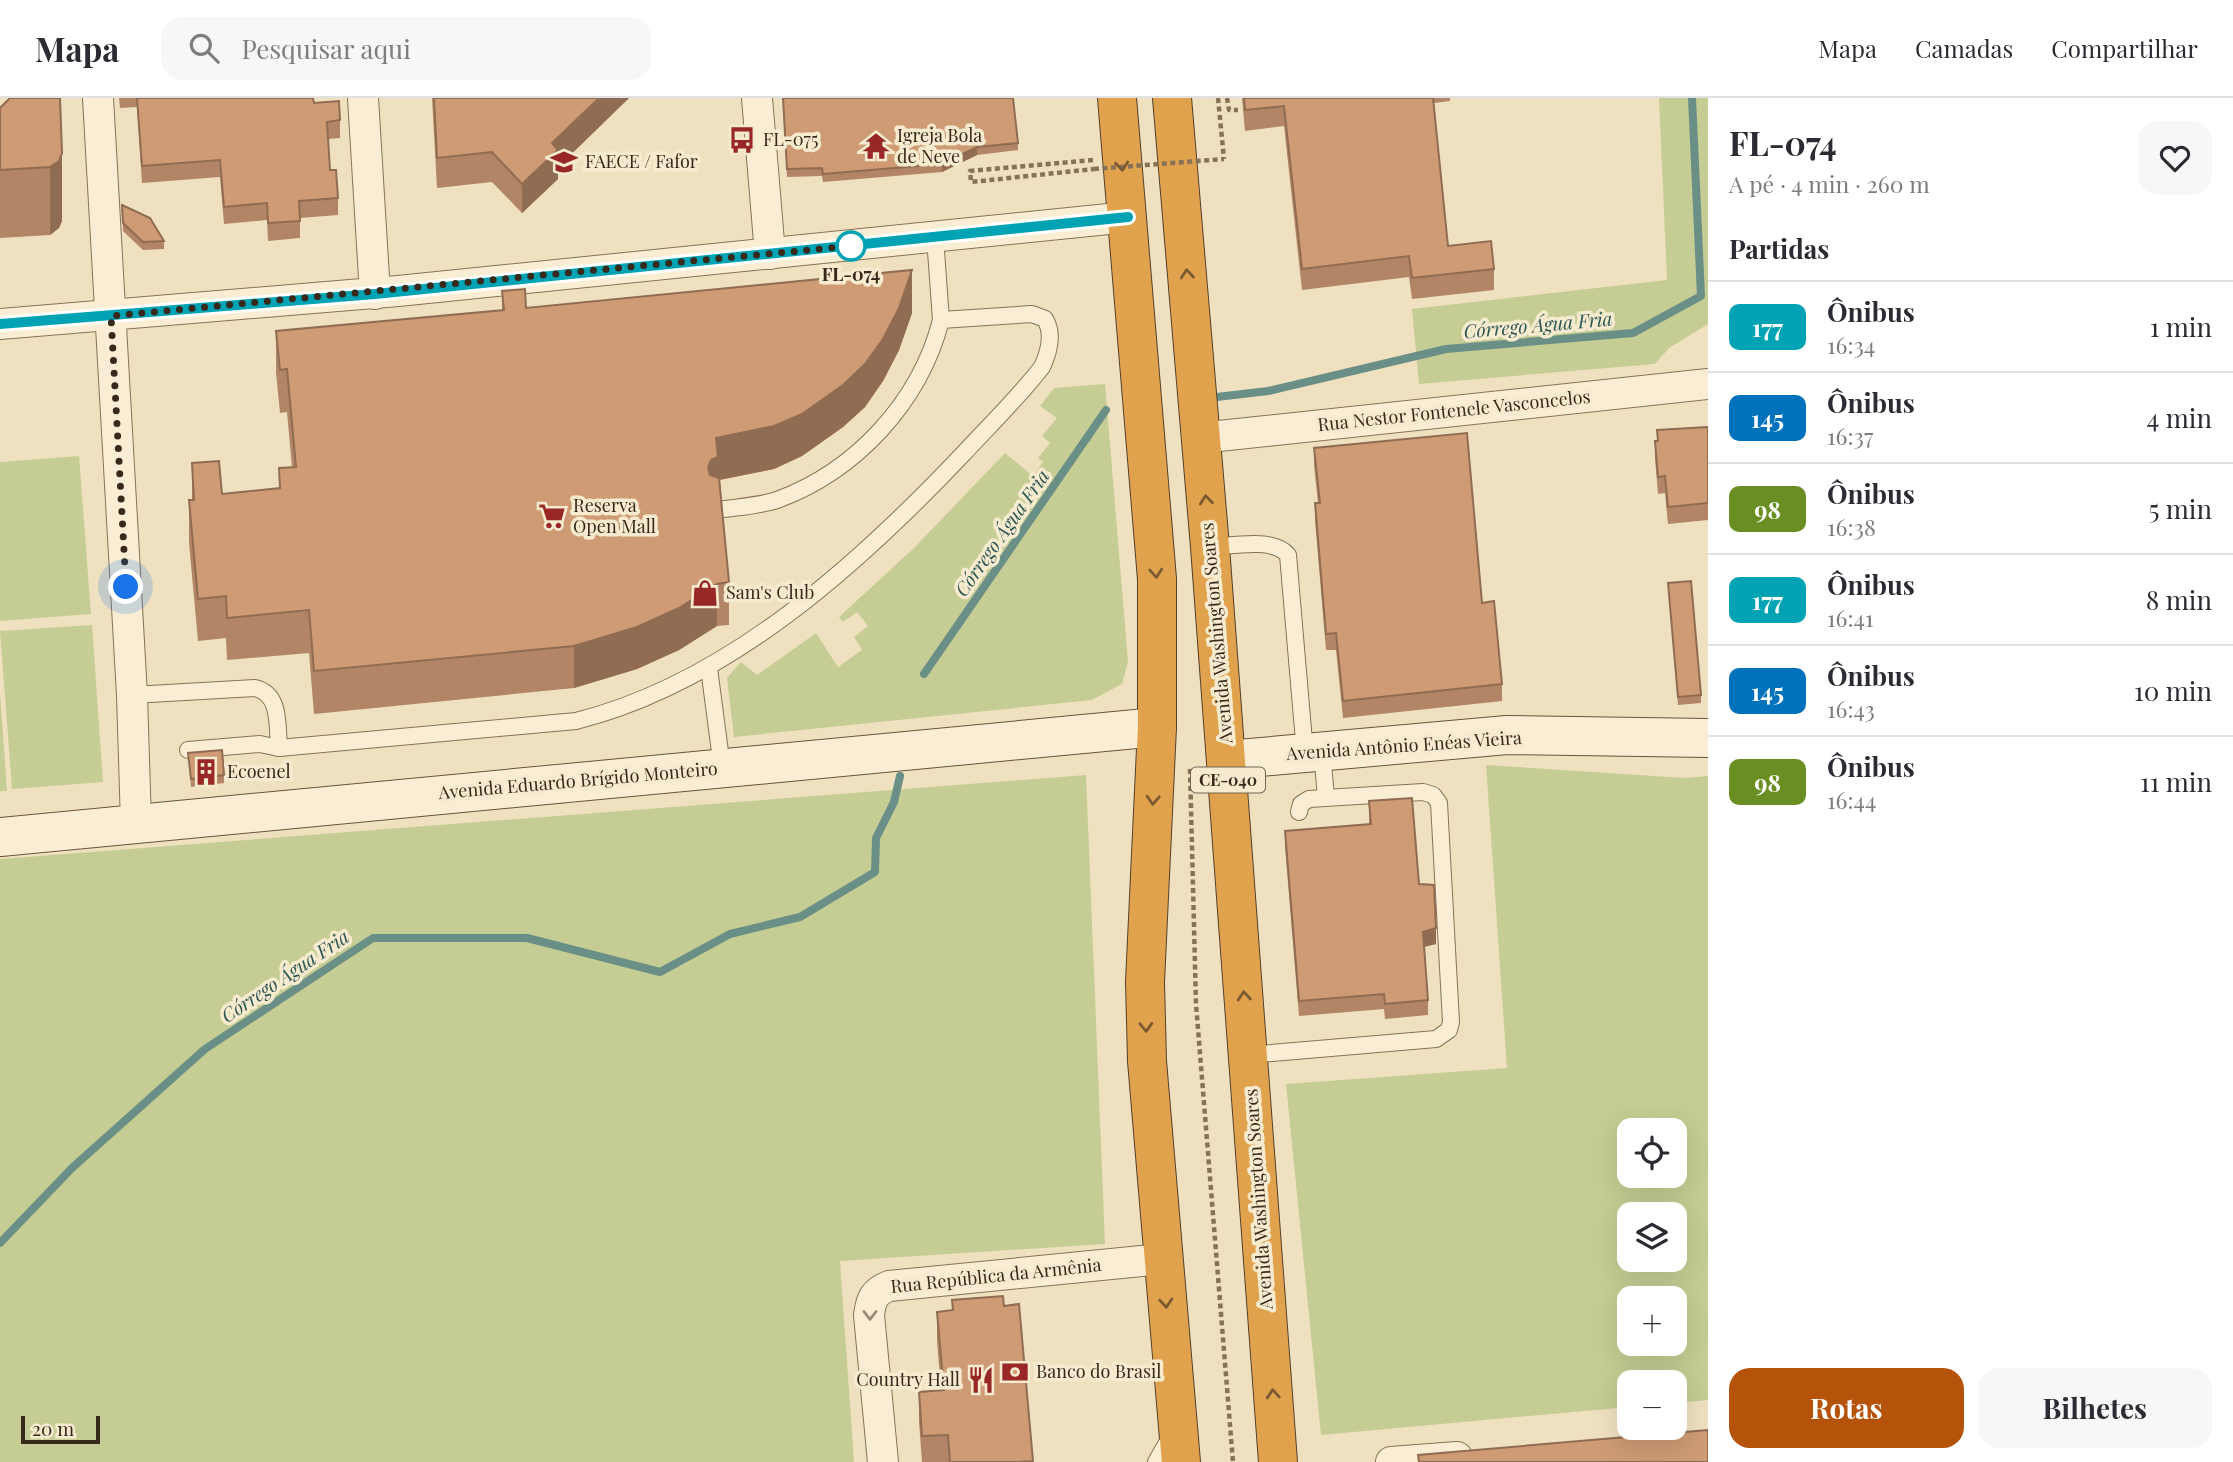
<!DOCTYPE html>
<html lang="pt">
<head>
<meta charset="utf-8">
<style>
  :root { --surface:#fff; --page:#f7f7f7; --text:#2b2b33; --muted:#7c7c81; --line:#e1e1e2; --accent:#b45309 }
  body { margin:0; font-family:"Playfair Display",serif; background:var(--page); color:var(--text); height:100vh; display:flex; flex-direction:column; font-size:26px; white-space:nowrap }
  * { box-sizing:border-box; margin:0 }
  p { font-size:23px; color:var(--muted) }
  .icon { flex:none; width:38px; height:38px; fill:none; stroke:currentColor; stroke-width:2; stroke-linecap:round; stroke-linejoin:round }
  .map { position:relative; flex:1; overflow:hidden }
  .sheet { display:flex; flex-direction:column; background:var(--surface); width:525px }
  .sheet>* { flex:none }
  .badge { padding:0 14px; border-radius:10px; font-size:24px; line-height:46px }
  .fabs { position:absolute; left:1617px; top:1020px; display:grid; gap:14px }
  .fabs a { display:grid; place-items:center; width:70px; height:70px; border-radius:14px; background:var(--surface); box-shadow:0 7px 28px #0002; font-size:35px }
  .scale { position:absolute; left:21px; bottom:18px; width:79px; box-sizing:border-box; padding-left:7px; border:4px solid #372a1c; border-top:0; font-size:19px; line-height:24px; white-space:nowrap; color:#372a1c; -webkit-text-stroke:5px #f6ebcf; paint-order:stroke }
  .you { position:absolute; width:35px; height:35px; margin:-18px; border:5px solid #fff; border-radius:50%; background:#1a73e8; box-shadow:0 0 0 10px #1a73e833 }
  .map>.badge { position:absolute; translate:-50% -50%; box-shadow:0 0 0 4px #fff }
  h2 { padding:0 21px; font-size:26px; line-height:63px }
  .round { display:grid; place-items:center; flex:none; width:74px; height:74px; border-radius:21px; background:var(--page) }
  .overview { display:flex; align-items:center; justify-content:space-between; height:119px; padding:0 21px }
  h1 { font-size:33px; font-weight:700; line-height:52px }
  .action { display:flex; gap:14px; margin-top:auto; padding:14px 21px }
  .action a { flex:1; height:80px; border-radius:21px; background:var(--accent); color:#fff; font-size:28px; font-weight:700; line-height:80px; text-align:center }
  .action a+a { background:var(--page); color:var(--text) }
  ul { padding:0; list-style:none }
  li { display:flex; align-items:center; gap:21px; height:91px; padding:0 21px; border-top:2px solid var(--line) }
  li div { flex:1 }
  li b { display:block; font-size:26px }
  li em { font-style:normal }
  li .badge { min-width:77px; font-weight:700; text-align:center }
  header { display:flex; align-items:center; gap:42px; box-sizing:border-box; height:98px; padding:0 35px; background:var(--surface); border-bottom:2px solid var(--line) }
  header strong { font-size:33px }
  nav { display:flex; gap:38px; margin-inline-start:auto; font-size:24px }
  .search { width:490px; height:63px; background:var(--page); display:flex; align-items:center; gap:18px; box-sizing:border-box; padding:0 24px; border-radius:21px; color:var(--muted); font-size:26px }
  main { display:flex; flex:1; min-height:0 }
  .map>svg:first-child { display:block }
  .green { fill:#c5cd94; fill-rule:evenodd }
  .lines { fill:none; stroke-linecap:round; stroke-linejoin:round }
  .stream { stroke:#6a8f86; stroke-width:8 }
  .lane-casing { stroke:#887257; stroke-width:18 }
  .street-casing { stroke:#887257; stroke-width:32 }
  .secondary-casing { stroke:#6a533b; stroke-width:40 }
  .highway-casing { stroke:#55402c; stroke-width:40 }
  .path { stroke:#887257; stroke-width:4.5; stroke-dasharray:5 3.5; stroke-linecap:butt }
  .lane { stroke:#f9eed3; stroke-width:16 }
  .street { stroke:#f9eed3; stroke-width:30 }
  .secondary { stroke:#f9eed3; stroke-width:38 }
  .highway { stroke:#e1a24e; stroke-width:38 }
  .path-bridge { stroke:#887257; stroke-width:4.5; stroke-dasharray:5 3.5; stroke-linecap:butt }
  .wall { fill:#b18565 }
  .shaded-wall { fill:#906c52 }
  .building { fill:#ce9b75; stroke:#906c52; stroke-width:2 }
  .oneway { stroke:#7b5a30 }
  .oneway2 { stroke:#988c78 }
  .line-casing { stroke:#fff; stroke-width:16 }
  .line { stroke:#00a3b4; stroke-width:10 }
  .walk { stroke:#372a1c; stroke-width:7; stroke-dasharray:0 12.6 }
  .stop-dot { fill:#fff; stroke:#00a3b4; stroke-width:3.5 }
  .labels { text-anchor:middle; stroke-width:7; stroke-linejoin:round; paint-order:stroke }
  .shield { fill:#f6ebcf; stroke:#706452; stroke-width:2 }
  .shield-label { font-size:16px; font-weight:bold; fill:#372a1c }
  .poi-label { font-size:18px; fill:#372a1c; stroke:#f6ebcf; text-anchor:start }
  .stop-label { font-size:18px; font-weight:bold; fill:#372a1c; stroke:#f6ebcf }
  .street-label { font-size:18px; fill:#372a1c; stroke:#f6ebcf }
  .water-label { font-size:19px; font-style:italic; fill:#2b5755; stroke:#f6ebcf }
</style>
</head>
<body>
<header>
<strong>Mapa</strong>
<div class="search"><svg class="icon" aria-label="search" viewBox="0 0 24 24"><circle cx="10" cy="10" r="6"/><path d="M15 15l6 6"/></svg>Pesquisar aqui</div>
<nav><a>Mapa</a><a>Camadas</a><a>Compartilhar</a></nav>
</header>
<main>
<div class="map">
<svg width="1708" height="1364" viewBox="0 0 1708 1364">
  <rect width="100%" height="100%" fill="#efe1c0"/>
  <g class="green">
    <path d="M1659 0H1708V226L1669 250 1655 266 1419 286 1412 211 1667 182Z"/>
    <path d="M1105 286 1128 564 1122 586 1092 602 734 639 727 580 741 564 757 577 816 535 838 569 862 552 854 539 868 528 857 514 843 524 839 519 915 449 1005 355 1033 378 1043 364 1038 360 1050 345 1042 338 1057 320 1040 308 1054 290Z"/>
    <path d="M79 358 91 516 0 523V364Z"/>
    <path d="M92 527 103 684 12 691 0 533Z"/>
    <path d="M0 594 7 693H0Z"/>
    <path d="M1486 667 1685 680 1708 678V1302L1675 1305V1284H1629V1309L1321 1337 1286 986 1507 970ZM1629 1032H1675V1078H1629ZM1629 1116H1675V1162H1629ZM1675 1200V1246H1629V1200Z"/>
    <path d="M1086 677 1105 1146 840 1163 854 1364H0V761Z"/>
  </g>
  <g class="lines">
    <g class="stream">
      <path d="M1217 299 1268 293 1446 251 1633 235 1701 198 1692 0"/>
      <path d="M924 576 1106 312"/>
      <path d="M0 1145 72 1070 205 951 373 840H527L660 874 730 836 800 819 875 774 876 740 894 704 900 678"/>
    </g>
    <defs>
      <g id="lane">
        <path d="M935 139 941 222"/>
        <path d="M1210 449C1232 448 1273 439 1288 457L1305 655"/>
        <path d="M709 570 722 669"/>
        <path d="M132 597 255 590C281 596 277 627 279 650"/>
        <path d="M188 652 260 646 279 650 576 623C728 585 859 466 964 355 990 327 1018 300 1042 269 1049 254 1054 236 1045 221L1032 216 941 222C920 304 856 373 777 402 759 408 737 409 718 412"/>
        <path d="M1322 653 1326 700"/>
        <path d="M1248 957 1436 941 1449 932 1451 924 1439 705 1433 697 1423 694 1309 701 1301 706 1299 714"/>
        <path d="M1156 1364 1172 1336"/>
      </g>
      <g id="street">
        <path d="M98 0 132 597 136 725"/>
        <path d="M363 0 375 196"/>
        <path d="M757 0 770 156"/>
        <path d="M0 226 398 193 1128 119"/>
        <path d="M1200 340 1708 286"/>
        <path d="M883 1364 869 1217C871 1201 874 1194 889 1188L1162 1161"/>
        <path d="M1391 1364 1457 1359"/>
      </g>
      <g id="secondary">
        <path d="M1227 662 1507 637 1708 640"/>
        <path d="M0 739 1157 629"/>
      </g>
      <g id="highway">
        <path d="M1117 0 1157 481V629L1145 884 1147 963 1181 1364"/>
        <path d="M1172 0 1210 449 1278 1364"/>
      </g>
    </defs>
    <use href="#lane" class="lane-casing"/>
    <use href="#street" class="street-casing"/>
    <use href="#secondary" class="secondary-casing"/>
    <use href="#highway" class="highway-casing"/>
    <g class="path">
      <path d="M1218 0 1224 61"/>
      <path d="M1227 0 1229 12H1238"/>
      <path d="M1093 62 970 73 971 84 1094 71"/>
      <path d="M1190 671 1196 906 1233 1364"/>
    </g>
    <use href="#lane" class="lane"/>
    <use href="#street" class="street"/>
    <use href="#secondary" class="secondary"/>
    <use href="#highway" class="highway"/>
    <path class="path-bridge" d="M1094 71 1224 61"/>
  </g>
  <g class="wall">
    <path d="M60 0 62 123 59 130 50 137 0 140V10Z"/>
    <path d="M119 0H313L314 5 340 22V40L328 41 330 72 338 100V117L300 120V140L268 143 267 122 224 126 220 79 142 85 137 9 120 10Z"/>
    <path d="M432 0H629L558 69V81L522 115 492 84 437 90Z"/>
    <path d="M783 0 1018 45V52L977 57 942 74 823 84 822 78 787 79Z"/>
    <path d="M1242 0H1450V3L1434 5 1448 148 1494 171V192L1412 201 1409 179 1302 192 1284 28 1245 33Z"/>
    <path d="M122 107 164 143V151L143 152 123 133Z"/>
    <path d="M502 193 526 210 912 215 899 252 883 283 865 309 843 329 802 358 774 371 720 382 729 484V527L717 528 679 552 637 571 574 590 314 616 309 555 227 562 226 540 198 543 189 445V402H192V365L222 396 279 390V370L292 369 287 314 280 315 276 275V233L502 212Z"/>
    <path d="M1708 329V422L1668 426 1665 395 1658 396 1655 360V343H1657V332Z"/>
    <path d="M1314 350 1482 505 1502 586V603L1343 620 1336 552H1326L1315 422V405H1318L1314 367Z"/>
    <path d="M1668 485 1701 597V605L1678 607Z"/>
    <path d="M188 655 224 677V685L191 689Z"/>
    <path d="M1369 703 1419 786 1436 846 1424 849 1428 902V917L1385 921 1384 911 1299 918 1285 749V733L1369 726Z"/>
    <path d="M952 1202 1004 1208 1019 1206 1033 1364H922L919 1324V1294L941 1292 937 1243V1214L952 1212Z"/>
  </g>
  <g class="shaded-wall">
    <path d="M599 0H629L558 69V81L522 115V86L552 45Z"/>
    <path d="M977 49V57L942 74V66Z"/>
    <path d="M62 55V123L59 130 50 137V69Z"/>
    <path d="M912 172V215L899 252 883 283 865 309 843 329 802 358 774 371 718 382V401L708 370 716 340Z"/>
    <path d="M717 486V528L679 552 637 571 574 590V548Z"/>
    <path d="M1436 830V846L1423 849V834Z"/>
  </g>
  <g class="building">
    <path d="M10 0H60L62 55 59 63 50 69 0 72V10Z"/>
    <path d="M137 0H313L314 5 339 3 340 22 327 24 330 72H336L338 100 299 103 300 123 268 125 267 105 224 109 220 62 142 68Z"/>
    <path d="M434 0H599L552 45 558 52 522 86 492 54 437 60Z"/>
    <path d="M783 0H1013L1018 45 977 49 942 66 823 76 822 70 787 71Z"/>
    <path d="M1244 0H1433L1448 148 1491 143 1494 171 1412 180 1409 158 1302 171 1284 8 1245 12Z"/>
    <path d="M122 107 150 120 164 143 143 144 123 125Z"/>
    <path d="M912 172 899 210 883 241 865 266 843 287 802 316 774 328 716 340 718 359 711 362 708 370 710 377 719 380 729 484 717 486 679 510 637 529 574 548 314 573 309 512 227 520 226 498 198 501 189 402H194L192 365 219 363 222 396 280 390 279 370 296 369 287 271 280 272 276 233 504 212 502 193 525 191 526 210Z"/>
    <path d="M1708 329V405L1668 409 1665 378 1658 379 1655 343H1658L1657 332Z"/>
    <path d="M1467 335 1482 505 1494 503 1502 586 1343 603 1336 535 1326 536 1315 405H1320L1314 350Z"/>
    <path d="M1691 483 1701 597 1678 599 1668 485Z"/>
    <path d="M222 652 224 677 191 681 188 655Z"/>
    <path d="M1412 700 1419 786 1434 787 1436 830 1423 834 1428 902 1385 906 1384 896 1299 903 1285 733 1371 726 1369 703Z"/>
    <path d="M1003 1198 1004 1208 1019 1206 1033 1363 1019 1364H950L948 1337 922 1338 919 1294 944 1292 937 1214 953 1212 952 1202Z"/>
    <path d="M1708 1332V1364H1419L1418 1357Z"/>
  </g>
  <defs><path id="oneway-chevron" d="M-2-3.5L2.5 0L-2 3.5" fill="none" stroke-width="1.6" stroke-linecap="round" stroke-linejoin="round" transform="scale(1.75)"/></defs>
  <g class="oneway">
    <use href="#oneway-chevron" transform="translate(1122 68) rotate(84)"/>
    <use href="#oneway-chevron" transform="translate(1187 176) rotate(-95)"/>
    <use href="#oneway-chevron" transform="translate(1206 402) rotate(-96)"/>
    <use href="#oneway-chevron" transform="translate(1156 475) rotate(86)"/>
    <use href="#oneway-chevron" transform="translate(1153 702) rotate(93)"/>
    <use href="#oneway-chevron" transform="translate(1244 898) rotate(-95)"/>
    <use href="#oneway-chevron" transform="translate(1146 929) rotate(88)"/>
    <use href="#oneway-chevron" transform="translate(1166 1205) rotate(85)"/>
    <use href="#oneway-chevron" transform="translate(1273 1296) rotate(-94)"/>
  </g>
  <use class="oneway2" href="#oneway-chevron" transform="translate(870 1217) rotate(90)"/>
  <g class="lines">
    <defs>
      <path id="line" d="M0 226 375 196 1128 119"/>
    </defs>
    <use href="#line" class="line-casing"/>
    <use href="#line" class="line"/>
    <path class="walk" d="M126 489 111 218 851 148"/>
  </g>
  <defs>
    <symbol id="bus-bare" viewBox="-9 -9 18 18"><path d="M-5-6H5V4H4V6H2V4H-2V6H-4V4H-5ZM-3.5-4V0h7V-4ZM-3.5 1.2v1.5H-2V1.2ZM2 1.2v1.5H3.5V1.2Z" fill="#982726" stroke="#f6ebcf" stroke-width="2.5" paint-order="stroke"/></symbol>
    <symbol id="temple-bare" viewBox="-9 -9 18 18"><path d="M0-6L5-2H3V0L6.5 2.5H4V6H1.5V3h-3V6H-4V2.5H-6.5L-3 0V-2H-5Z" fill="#982726" stroke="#f6ebcf" stroke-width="2.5" paint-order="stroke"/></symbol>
    <symbol id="university-bare" viewBox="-9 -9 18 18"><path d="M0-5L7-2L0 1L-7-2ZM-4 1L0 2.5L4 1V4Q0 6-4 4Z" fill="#982726" stroke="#f6ebcf" stroke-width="2.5" paint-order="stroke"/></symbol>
    <symbol id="supermarket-bare" viewBox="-9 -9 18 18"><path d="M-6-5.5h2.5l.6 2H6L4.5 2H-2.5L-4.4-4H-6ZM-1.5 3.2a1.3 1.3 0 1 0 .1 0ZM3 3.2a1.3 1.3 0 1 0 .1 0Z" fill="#982726" stroke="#f6ebcf" stroke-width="2.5" paint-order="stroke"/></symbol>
    <symbol id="shop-bare" viewBox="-9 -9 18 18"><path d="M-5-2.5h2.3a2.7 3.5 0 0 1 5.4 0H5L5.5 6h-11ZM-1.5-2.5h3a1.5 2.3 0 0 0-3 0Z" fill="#982726" stroke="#f6ebcf" stroke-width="2.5" paint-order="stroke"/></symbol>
    <symbol id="building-bare" viewBox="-9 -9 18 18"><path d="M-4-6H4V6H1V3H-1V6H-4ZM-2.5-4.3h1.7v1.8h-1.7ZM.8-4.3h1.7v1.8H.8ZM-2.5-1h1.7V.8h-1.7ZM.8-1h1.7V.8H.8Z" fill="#982726" stroke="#f6ebcf" stroke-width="2.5" paint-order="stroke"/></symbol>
    <symbol id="bank-bare" viewBox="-9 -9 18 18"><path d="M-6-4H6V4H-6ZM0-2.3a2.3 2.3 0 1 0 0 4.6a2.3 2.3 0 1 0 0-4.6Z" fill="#982726" stroke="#f6ebcf" stroke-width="2.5" paint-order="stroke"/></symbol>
    <symbol id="restaurant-bare" viewBox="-9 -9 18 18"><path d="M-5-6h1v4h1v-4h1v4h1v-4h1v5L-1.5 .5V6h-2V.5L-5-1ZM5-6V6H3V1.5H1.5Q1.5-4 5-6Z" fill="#982726" stroke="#f6ebcf" stroke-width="2.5" paint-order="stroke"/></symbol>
  </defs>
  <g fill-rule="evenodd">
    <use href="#bus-bare" x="723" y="23" width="38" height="38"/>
    <use href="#temple-bare" x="857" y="29" width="38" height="38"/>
    <use href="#university-bare" x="545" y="45" width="38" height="38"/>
    <use href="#supermarket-bare" x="533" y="399" width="38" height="38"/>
    <use href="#shop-bare" x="686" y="476" width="38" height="38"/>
    <use href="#building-bare" x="187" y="655" width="38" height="38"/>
    <use href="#bank-bare" x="996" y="1255" width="38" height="38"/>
    <use href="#restaurant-bare" x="962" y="1263" width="38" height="38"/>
  </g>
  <circle class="stop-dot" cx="851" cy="148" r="14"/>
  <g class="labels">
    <rect class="shield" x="1191" y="669.5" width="74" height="25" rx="5"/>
    <g class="shield-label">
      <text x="1228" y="688">CE-040</text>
    </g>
    <g class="poi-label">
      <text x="897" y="44">Igreja Bola<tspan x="897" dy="21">de Neve</tspan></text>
      <text x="763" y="48">FL-075</text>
      <text x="585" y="70">FAECE / Fafor</text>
      <text x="573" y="414">Reserva<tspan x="573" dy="21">Open Mall</tspan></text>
      <text x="726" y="501">Sam's Club</text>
      <text x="227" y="680">Ecoenel</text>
      <text x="1036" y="1280">Banco do Brasil</text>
      <text x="960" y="1288" text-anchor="end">Country Hall</text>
    </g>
    <g class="stop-label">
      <text x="851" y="183">FL-074</text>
    </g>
    <g class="street-label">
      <text transform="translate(1454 313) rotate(-6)" y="6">Rua Nestor Fontenele Vasconcelos</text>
      <text transform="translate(1217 535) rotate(-95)" y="6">Avenida Washington Soares</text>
      <text transform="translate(1404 648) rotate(-4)" y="6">Avenida Antônio Enéas Vieira</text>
      <text transform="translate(578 683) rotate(-5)" y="6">Avenida Eduardo Brígido Monteiro</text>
      <text transform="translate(1259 1101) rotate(-94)" y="6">Avenida Washington Soares</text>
      <text transform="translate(996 1178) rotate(-6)" y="6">Rua República da Armênia</text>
    </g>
    <g class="water-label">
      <text transform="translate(1538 227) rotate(-5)" y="7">Córrego Água Fria</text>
      <text transform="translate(1002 435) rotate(-55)" y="7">Córrego Água Fria</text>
      <text transform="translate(285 878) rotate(-34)" y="7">Córrego Água Fria</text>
    </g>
  </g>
</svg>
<div class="fabs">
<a><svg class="icon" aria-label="locate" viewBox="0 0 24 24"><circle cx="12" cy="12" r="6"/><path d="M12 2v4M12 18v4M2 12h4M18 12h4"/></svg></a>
<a><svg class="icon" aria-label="layers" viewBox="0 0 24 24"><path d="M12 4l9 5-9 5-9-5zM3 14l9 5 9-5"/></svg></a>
<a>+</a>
<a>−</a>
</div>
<div class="scale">20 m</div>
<div class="you" style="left:126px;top:489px"></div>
</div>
<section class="sheet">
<div class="overview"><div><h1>FL-074</h1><p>A pé · 4 min · 260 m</p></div><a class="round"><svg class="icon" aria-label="heart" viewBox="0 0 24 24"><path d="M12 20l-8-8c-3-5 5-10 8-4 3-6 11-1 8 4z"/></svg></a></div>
<h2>Partidas</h2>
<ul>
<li><span class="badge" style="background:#00a3b4;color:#fff">177</span><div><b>Ônibus</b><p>16:34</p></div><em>1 min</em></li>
<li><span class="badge" style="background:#0072bc;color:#fff">145</span><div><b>Ônibus</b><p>16:37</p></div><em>4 min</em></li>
<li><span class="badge" style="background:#6b8e23;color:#fff">98</span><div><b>Ônibus</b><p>16:38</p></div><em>5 min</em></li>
<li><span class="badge" style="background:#00a3b4;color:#fff">177</span><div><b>Ônibus</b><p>16:41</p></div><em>8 min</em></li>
<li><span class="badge" style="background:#0072bc;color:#fff">145</span><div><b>Ônibus</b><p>16:43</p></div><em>10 min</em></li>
<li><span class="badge" style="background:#6b8e23;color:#fff">98</span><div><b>Ônibus</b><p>16:44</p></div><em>11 min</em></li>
</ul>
<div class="action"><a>Rotas</a><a>Bilhetes</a></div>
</section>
</main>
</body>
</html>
